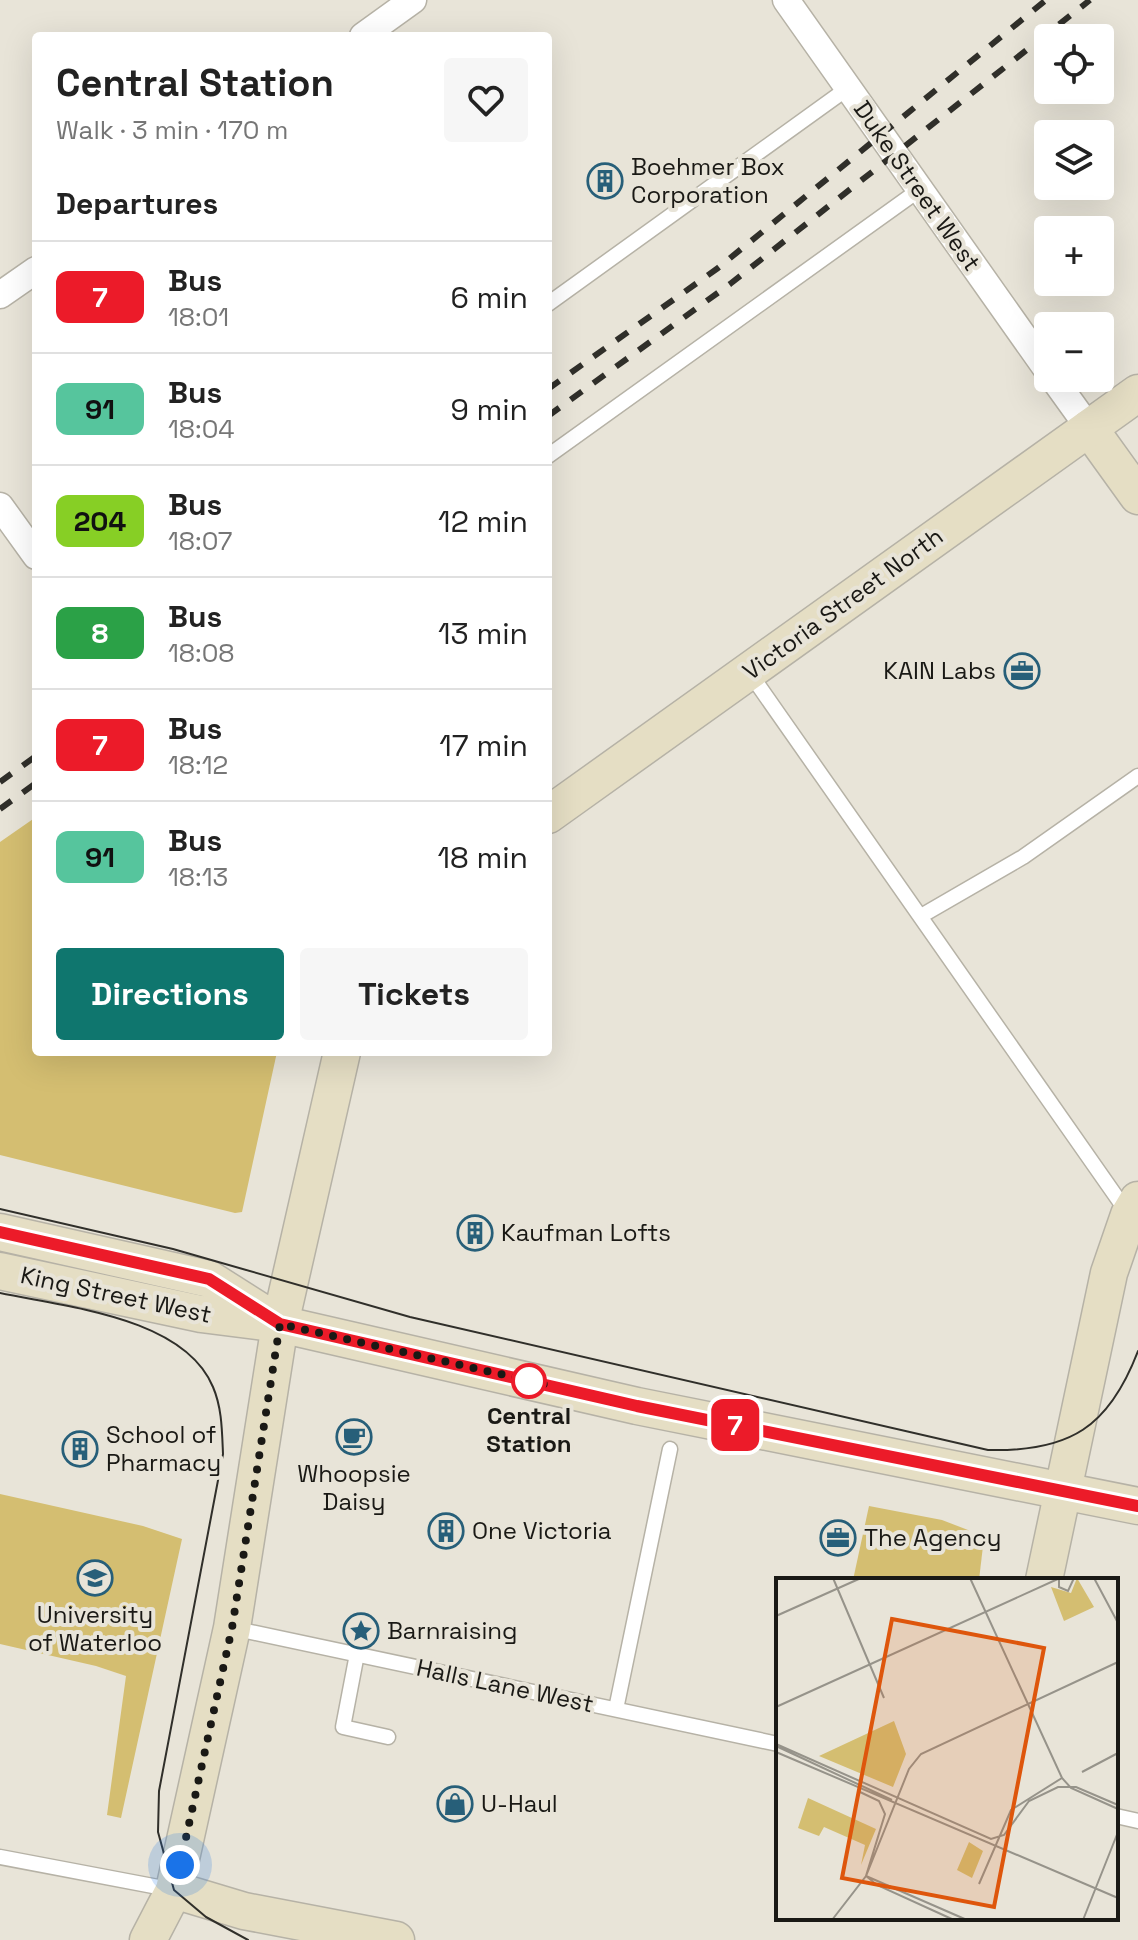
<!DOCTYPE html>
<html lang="en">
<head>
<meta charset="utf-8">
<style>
  :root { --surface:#fff; --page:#f6f6f6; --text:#222; --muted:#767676; --line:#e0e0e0; --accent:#0f766e }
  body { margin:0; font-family:"Space Grotesk",sans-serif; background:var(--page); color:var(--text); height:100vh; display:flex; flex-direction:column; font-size:30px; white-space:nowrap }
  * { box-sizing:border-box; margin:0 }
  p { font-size:26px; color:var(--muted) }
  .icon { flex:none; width:44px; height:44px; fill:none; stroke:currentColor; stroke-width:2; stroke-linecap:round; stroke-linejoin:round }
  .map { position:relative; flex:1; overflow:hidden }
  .side { position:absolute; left:32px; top:32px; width:520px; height:1024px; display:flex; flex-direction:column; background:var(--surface); border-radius:8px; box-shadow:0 8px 32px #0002 }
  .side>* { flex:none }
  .badge { padding:0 16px; border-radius:12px; font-size:28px; line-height:52px }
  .tools { position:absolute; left:1034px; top:24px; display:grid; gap:16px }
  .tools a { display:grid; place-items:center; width:80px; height:80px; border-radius:8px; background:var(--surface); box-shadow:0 8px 32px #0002; font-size:40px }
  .you { position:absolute; width:40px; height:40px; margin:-20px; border:6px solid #fff; border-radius:50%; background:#1a73e8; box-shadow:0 0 0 12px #1a73e833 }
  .map>.badge { position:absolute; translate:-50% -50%; box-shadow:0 0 0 4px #fff }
  h2 { padding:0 24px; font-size:30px; line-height:72px }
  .round { display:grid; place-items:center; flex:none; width:84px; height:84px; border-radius:8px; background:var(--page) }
  .head { display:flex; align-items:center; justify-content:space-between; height:136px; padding:0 24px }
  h1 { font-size:38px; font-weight:800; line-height:60px }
  .button { display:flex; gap:16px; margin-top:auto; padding:16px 24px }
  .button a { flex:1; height:92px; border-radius:8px; background:var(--accent); color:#fff; font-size:32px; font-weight:800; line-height:92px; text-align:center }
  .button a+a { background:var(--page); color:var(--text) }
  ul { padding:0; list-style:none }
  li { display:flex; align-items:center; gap:24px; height:112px; padding:0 24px; border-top:2px solid var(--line) }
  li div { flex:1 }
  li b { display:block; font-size:30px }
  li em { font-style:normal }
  li .badge { min-width:88px; font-weight:700; text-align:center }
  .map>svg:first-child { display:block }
  .green { fill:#d4be71 }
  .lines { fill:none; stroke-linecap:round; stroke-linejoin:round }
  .lane-casing { stroke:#b6b2a6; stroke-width:17 }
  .street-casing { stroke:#b6b2a6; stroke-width:29 }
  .secondary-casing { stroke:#b6b2a6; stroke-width:39 }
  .lane { stroke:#fff; stroke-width:14 }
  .street { stroke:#fff; stroke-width:26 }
  .secondary { stroke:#e5dec4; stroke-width:36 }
  .tram { stroke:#302f2a; stroke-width:2 }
  .rail { stroke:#302f2a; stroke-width:6; stroke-dasharray:14 14; stroke-linecap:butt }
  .line-casing { stroke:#fff; stroke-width:18 }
  .line { stroke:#ec1b29; stroke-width:12 }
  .walk { stroke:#1a1915; stroke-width:8; stroke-dasharray:0 14.4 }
  .stop-dot { fill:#fff; stroke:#ec1b29; stroke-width:4 }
  .labels { text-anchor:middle; stroke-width:8; stroke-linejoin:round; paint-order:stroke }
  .poi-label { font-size:24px; fill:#1a1915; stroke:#e8e4d8; text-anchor:start }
  .street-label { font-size:24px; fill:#1a1915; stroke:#e8e4d8 }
  .stop-label { font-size:24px; font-weight:bold; fill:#1a1915; stroke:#e8e4d8 }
  .inset-road { fill:none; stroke:#96938a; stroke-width:2 }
  .view { fill:#de560c; fill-opacity:0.15; stroke:#de560c; stroke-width:4 }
  .inset-edge { fill:none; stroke:#1a1915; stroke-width:4 }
</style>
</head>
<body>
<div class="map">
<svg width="1138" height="1940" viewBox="0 0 1138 1940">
  <rect width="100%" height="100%" fill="#e8e4d8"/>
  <g class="green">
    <path d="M36 817V1052H277L242 1212 235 1213 0 1155V842Z"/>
    <path d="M0 1494 143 1526 182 1539 121 1818 107 1815 126 1676 96 1666 0 1644Z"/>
    <path d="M869 1506 942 1520 968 1530 983 1546 979 1580H853Z"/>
  </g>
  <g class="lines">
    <defs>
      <g id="lane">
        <path d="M548 304 848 88"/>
        <path d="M548 456 919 190"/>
        <path d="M749 672 1127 1212"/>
        <path d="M921 916 1023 857 1138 776"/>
        <path d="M232 1628 778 1744"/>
        <path d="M357 1654 343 1727 388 1737"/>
        <path d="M616 1709 670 1449"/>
        <path d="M1116 1816 1138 1821"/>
        <path d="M0 1857 174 1890"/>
      </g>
      <g id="street">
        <path d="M786 0 1048 371"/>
        <path d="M363 36 413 0"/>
        <path d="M0 295 36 270"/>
        <path d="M1053 378 1089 428"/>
        <path d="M0 506 36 556"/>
      </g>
      <g id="secondary">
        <path d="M1089 428 1138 496"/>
        <path d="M548 815 1138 393"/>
        <path d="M0 1232 209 1279 272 1319"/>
        <path d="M0 1271 201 1314 280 1324 637 1406 1138 1506"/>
        <path d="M1044 1580 1109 1273 1129 1215 1138 1200"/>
        <path d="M174 1890 244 1911 396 1940"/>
        <path d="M148 1940 174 1890 232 1628 280 1324 342 1052"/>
      </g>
    </defs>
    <use href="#lane" class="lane-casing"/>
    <use href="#street" class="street-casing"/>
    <use href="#secondary" class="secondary-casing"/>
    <use href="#lane" class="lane"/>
    <use href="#street" class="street"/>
    <use href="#secondary" class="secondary"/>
    <g class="tram">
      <path d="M0 1209 173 1249 410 1317 988 1450C1070 1452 1109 1427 1138 1351"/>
      <path d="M0 1293C66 1307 184 1317 213 1387 222 1408 222 1431 223 1454L159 1791 158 1832 174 1890 206 1917 248 1940"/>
    </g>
    <g class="rail">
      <path d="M548 389 718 268 1046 0"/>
      <path d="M548 416 730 284 1090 0"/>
      <path d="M0 782 36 756"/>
      <path d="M0 809 36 783"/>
    </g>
  </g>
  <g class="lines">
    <defs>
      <path id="line" d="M0 1232 209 1279 280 1324 637 1406 1138 1506"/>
    </defs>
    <use href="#line" class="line-casing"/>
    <use href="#line" class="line"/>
    <path class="walk" d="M180 1865 232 1628 280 1324 544 1384 529 1381"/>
  </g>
  <defs>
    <symbol id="building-ring" viewBox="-11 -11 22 22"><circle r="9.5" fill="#e8e4d8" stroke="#275f79" stroke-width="1.5"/><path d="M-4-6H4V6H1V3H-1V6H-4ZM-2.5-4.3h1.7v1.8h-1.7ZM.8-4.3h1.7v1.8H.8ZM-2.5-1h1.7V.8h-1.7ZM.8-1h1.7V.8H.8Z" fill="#275f79"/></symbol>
    <symbol id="office-ring" viewBox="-11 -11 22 22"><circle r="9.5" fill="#e8e4d8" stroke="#275f79" stroke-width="1.5"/><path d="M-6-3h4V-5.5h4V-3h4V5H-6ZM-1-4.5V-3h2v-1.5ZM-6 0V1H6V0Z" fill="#275f79"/></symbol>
    <symbol id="cafe-ring" viewBox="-11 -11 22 22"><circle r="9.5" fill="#e8e4d8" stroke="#275f79" stroke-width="1.5"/><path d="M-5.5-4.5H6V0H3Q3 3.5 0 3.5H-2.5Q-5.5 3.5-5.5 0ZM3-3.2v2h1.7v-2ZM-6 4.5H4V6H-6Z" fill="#275f79"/></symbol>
    <symbol id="university-ring" viewBox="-11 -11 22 22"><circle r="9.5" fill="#e8e4d8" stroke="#275f79" stroke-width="1.5"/><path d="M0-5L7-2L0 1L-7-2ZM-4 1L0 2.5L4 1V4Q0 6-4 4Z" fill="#275f79"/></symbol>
    <symbol id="sight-ring" viewBox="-11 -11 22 22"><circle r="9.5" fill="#e8e4d8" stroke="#275f79" stroke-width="1.5"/><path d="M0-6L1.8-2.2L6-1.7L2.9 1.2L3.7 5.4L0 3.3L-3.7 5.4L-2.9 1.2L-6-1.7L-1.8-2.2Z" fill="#275f79"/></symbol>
    <symbol id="shop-ring" viewBox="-11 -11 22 22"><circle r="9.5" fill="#e8e4d8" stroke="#275f79" stroke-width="1.5"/><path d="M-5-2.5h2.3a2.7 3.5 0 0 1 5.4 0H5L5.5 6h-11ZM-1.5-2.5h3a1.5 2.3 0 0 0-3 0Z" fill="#275f79"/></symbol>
  </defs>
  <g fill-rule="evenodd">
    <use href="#building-ring" x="585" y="161" width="40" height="40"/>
    <use href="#office-ring" x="1002" y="651" width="40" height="40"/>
    <use href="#building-ring" x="455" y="1213" width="40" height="40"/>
    <use href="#cafe-ring" x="334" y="1417" width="40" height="40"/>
    <use href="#building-ring" x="60" y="1429" width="40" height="40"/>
    <use href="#building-ring" x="426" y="1511" width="40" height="40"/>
    <use href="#office-ring" x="818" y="1518" width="40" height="40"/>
    <use href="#university-ring" x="75" y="1558" width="40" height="40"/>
    <use href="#sight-ring" x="341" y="1611" width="40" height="40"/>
    <use href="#shop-ring" x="435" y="1784" width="40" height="40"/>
  </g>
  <circle class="stop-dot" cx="529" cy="1381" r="16"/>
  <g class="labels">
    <g class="poi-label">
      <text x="631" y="175">Boehmer Box<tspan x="631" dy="28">Corporation</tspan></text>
      <text x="996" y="679" text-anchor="end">KAIN Labs</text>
      <text x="501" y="1241">Kaufman Lofts</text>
      <text x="106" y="1443">School of<tspan x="106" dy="28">Pharmacy</tspan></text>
      <text x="354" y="1482" text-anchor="middle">Whoopsie<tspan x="354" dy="28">Daisy</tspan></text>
      <text x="472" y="1539">One Victoria</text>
      <text x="864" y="1546">The Agency</text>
      <text x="95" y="1623" text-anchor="middle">University<tspan x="95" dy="28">of Waterloo</tspan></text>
      <text x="387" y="1639">Barnraising</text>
      <text x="481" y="1812">U-Haul</text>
    </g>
    <g class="street-label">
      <text transform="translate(917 186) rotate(55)" y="8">Duke Street West</text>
      <text transform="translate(843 604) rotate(-36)" y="8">Victoria Street North</text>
      <text transform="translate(116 1295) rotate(12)" y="8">King Street West</text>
      <text transform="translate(505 1686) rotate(12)" y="8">Halls Lane West</text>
    </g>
    <g class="stop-label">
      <text x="529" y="1424">Central<tspan x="529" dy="28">Station</tspan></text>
    </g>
  </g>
  <g transform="translate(776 1578)">
    <rect width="342" height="342" fill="#e8e4d8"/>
    <path d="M301 0 318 29 288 43 275 9 295 15ZM118 143 130 176 117 209 43 178ZM32 220 100 251 85 287 89 267 48 249 43 258 22 250ZM193 264 207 273 196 300 181 292Z" fill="#d4be71"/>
    <path class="inset-road" d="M57 0 108 120M194 0 286 200 295 210 342 231M318 0 342 45M283 1V9L292 13 298 0M0 38 85 0M0 129 284 0M0 166 215 261 228 257 253 223 282 209H300L342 227M0 168 116 222M0 174 342 320M306 194 342 175M84 214 103 223 109 236 90 298 101 307 178 342M90 298 191 342M203 306 235 232 286 200M56 342 90 298 133 191 145 176 342 84M307 342 342 254"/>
    <path class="view" d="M116 41 268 70 218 329 66 300Z"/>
    <rect width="342" height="342" class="inset-edge"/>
  </g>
</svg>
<div class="tools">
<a><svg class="icon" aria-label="locate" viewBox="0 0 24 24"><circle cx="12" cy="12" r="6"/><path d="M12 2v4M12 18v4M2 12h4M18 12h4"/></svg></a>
<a><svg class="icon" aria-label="layers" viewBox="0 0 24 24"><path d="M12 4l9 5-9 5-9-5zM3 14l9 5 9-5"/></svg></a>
<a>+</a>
<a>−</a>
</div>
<div class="you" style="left:180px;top:1865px"></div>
<b class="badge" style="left:735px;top:1425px;background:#ec1b29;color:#fff">7</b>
<section class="side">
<div class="head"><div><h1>Central Station</h1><p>Walk · 3 min · 170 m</p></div><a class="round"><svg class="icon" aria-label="heart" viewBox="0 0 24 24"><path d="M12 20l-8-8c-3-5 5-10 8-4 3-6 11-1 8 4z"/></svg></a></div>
<h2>Departures</h2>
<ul>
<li><span class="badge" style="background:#ec1b29;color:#fff">7</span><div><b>Bus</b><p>18:01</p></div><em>6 min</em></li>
<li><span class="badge" style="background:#56c59d;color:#111">91</span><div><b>Bus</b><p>18:04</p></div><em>9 min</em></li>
<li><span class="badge" style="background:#87cf25;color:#111">204</span><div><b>Bus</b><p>18:07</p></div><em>12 min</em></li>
<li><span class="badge" style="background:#2ba147;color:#fff">8</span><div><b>Bus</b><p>18:08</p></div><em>13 min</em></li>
<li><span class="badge" style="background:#ec1b29;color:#fff">7</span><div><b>Bus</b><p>18:12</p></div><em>17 min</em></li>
<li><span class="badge" style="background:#56c59d;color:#111">91</span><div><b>Bus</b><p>18:13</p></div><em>18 min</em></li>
</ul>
<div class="button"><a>Directions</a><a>Tickets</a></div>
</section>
</div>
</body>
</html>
